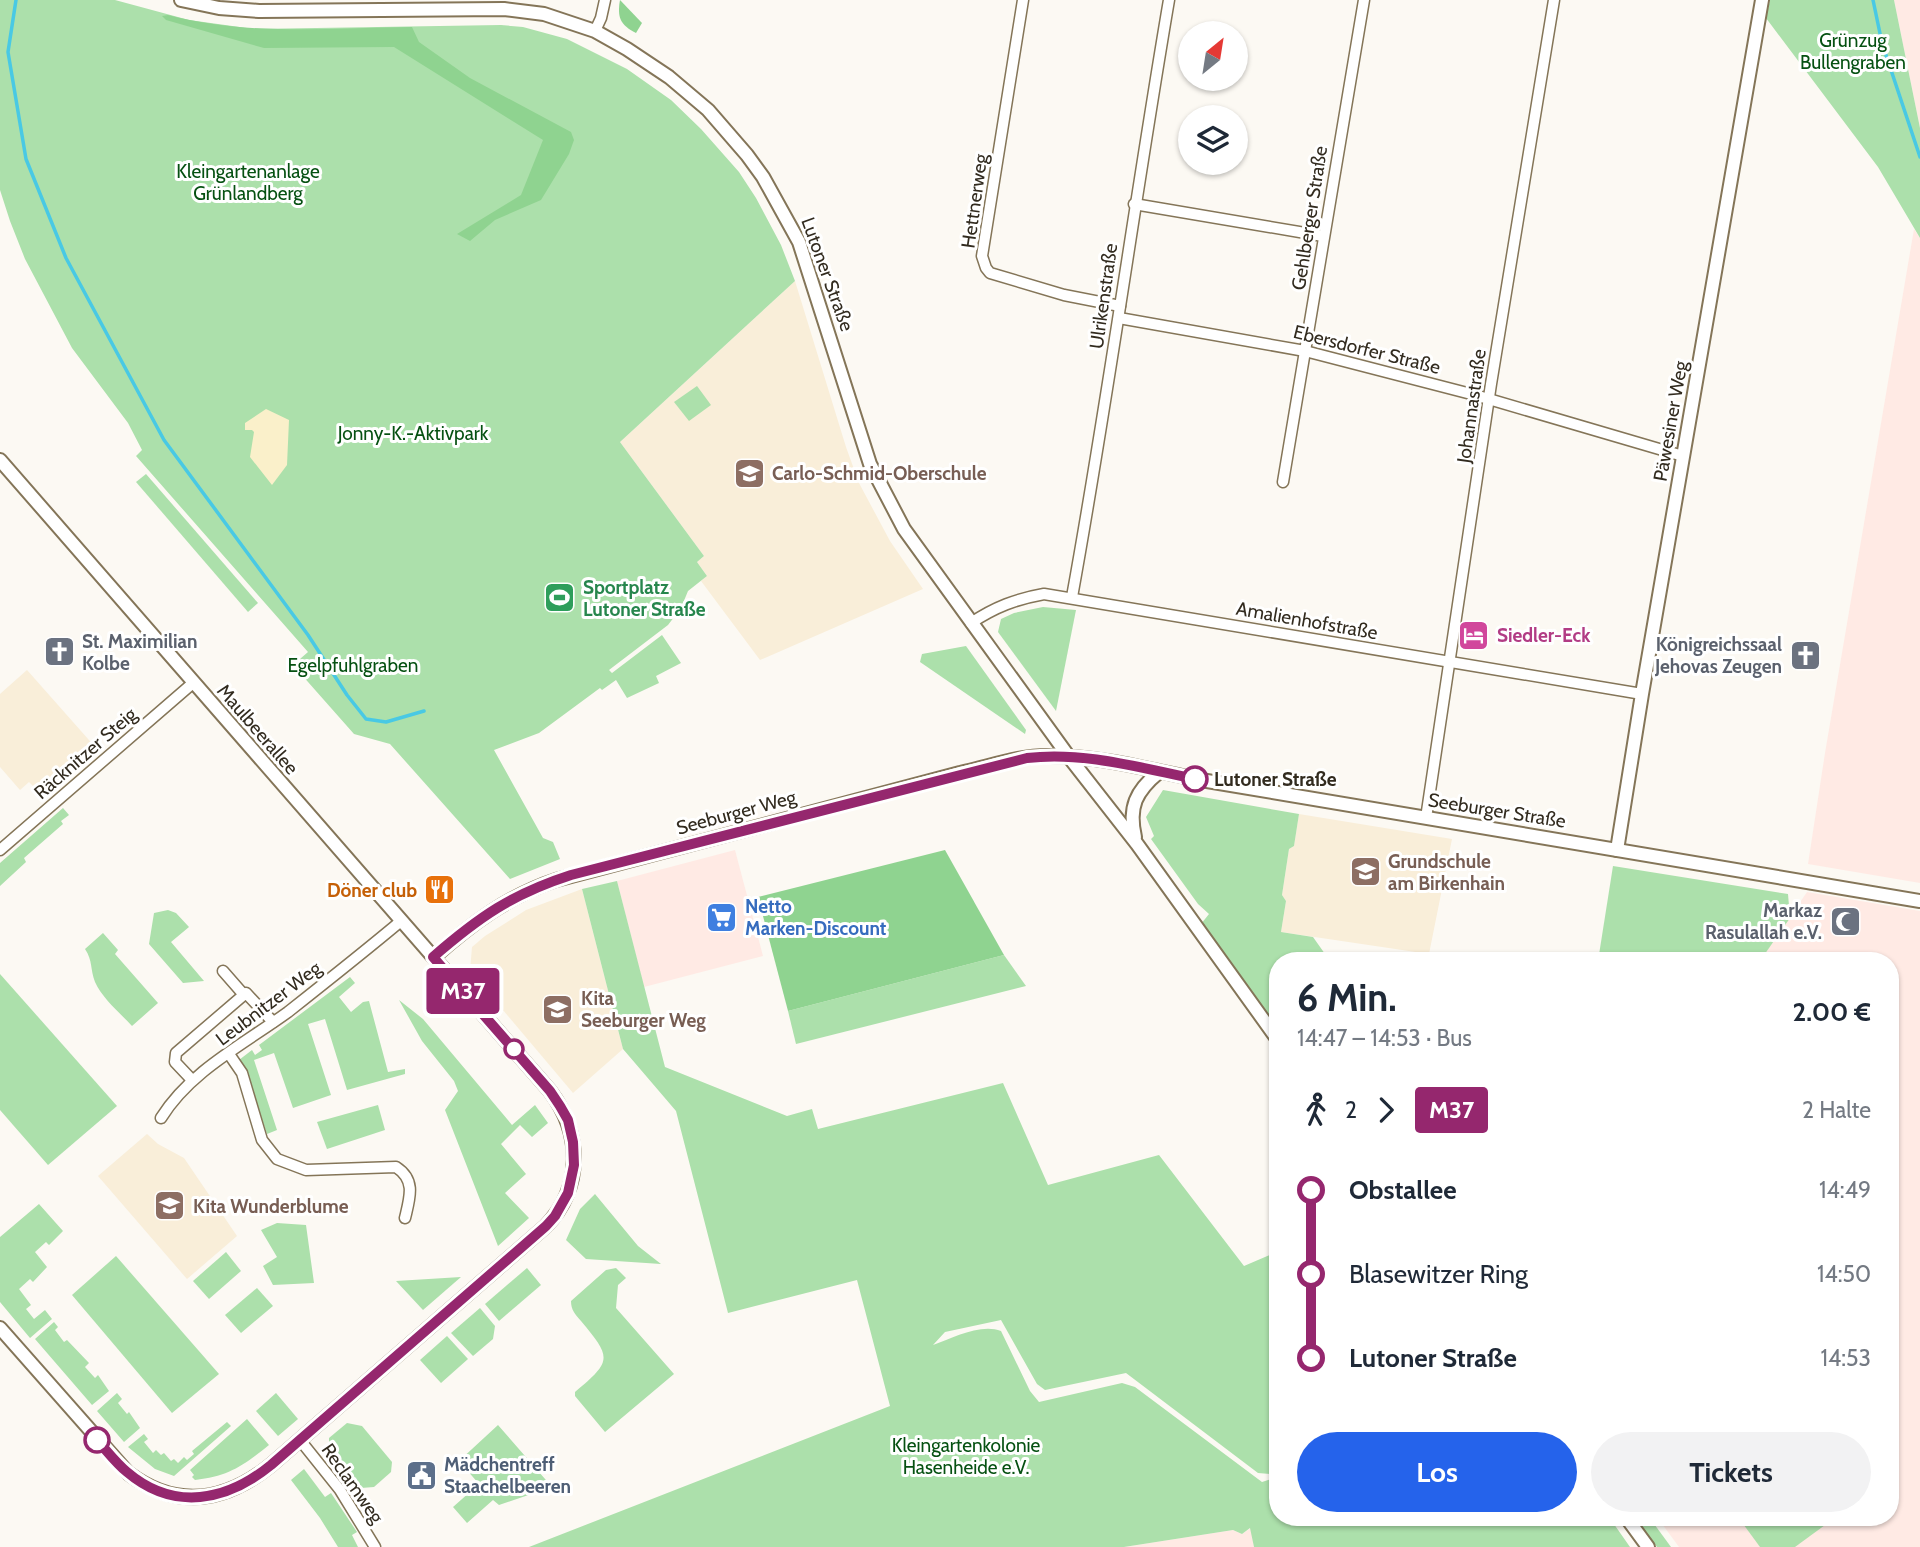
<!DOCTYPE html>
<html lang="de">
<head>
<meta charset="utf-8">
<style>
  :root { --surface:#fff; --page:#f2f2f3; --text:#1f2937; --muted:#747a83; --accent:#2563eb }
  body { margin:0; font-family:Cabin,sans-serif; background:var(--page); color:var(--text); height:100vh; display:flex; flex-direction:column; font-size:26px; white-space:nowrap }
  * { box-sizing:border-box; margin:0 }
  p { font-size:23px; color:var(--muted) }
  .icon { flex:none; width:38px; height:38px; fill:none; stroke:currentColor; stroke-width:2; stroke-linecap:round; stroke-linejoin:round }
  .map { position:relative; flex:1; overflow:hidden }
  .panel { position:absolute; left:1269px; top:952px; width:630px; height:574px; display:flex; flex-direction:column; background:var(--surface); border-radius:28px; box-shadow:0 2px 5px #0004 }
  .panel>* { flex:none }
  .badge { padding:0 14px; border-radius:5px; font-size:24px; line-height:46px }
  .needle { width:46px; rotate:30deg }
  .buttons { position:absolute; left:1178px; top:21px; display:grid; gap:14px }
  .buttons a { display:grid; place-items:center; width:70px; height:70px; border-radius:50%; background:var(--surface); box-shadow:0 2px 5px #0004; font-size:35px }
  .map>.badge { position:absolute; translate:-50% -50%; box-shadow:0 0 0 4px #fff }
  .legs { display:flex; align-items:center; gap:10px; height:77px; padding:0 28px; font-size:23px }
  .legs p { margin-inline-start:auto }
  .headline { display:flex; align-items:center; justify-content:space-between; height:119px; padding:0 28px }
  h1 { font-size:38px; font-weight:800; line-height:52px }
  .primary-button { display:flex; gap:14px; margin-top:auto; padding:14px 28px }
  .primary-button a { flex:1; height:80px; border-radius:42px; background:var(--accent); color:#fff; font-size:28px; font-weight:800; line-height:80px; text-align:center }
  .primary-button a+a { background:var(--page); color:var(--text) }
  ul { padding:0 28px; list-style:none }
  li { display:flex; align-items:center; gap:24px; height:84px; font-size:26px }
  li i { display:grid; place-items:center; width:10px; height:100%; margin:0 9px; background:currentColor }
  li i::after { content:''; width:18px; height:18px; margin:-9px; border:5px solid; border-radius:50%; background:var(--surface) }
  li p { margin-inline-start:auto }
  li:first-child i { background:linear-gradient(#0000 50%,currentColor 0) }
  li:last-child i { background:linear-gradient(currentColor 50%,#0000 0) }
  .map>svg:first-child { display:block }
  .commercial { fill:#ffeae4 }
  .education { fill:#f9eed9 }
  .green { fill:#ace0ab }
  .forest { fill:#8fd390 }
  .sand { fill:#faf0ca }
  .lines { fill:none; stroke-linecap:round; stroke-linejoin:round }
  .stream { stroke:#49c9e4; stroke-width:3.5 }
  .minor-casing { stroke:#847558; stroke-width:13 }
  .tertiary-casing { stroke:#847558; stroke-width:16 }
  .minor { stroke:#fff; stroke-width:10 }
  .tertiary { stroke:#fff; stroke-width:12 }
  .line-1-casing { stroke:#fff; stroke-width:16 }
  .line-1 { stroke:#95276e; stroke-width:10 }
  .stop-1-dot { fill:#fff; stroke:#95276e; stroke-width:3.5 }
  .labels { text-anchor:middle; stroke-width:6; stroke-linejoin:round; paint-order:stroke }
  .park-label { font-size:19px; fill:#065112; stroke:#fff }
  .street-label { font-size:19px; fill:#322b1f; stroke:#fff }
  .education-label { font-size:19px; font-weight:bold; fill:#785e54; stroke:#fff; text-anchor:start }
  .leisure-label { font-size:19px; font-weight:bold; fill:#27864d; stroke:#fff; text-anchor:start }
  .hotel-label { font-size:19px; font-weight:bold; fill:#b23c85; stroke:#fff; text-anchor:start }
  .worship-label { font-size:19px; font-weight:bold; fill:#5b616d; stroke:#fff; text-anchor:end }
  .stop-label { font-size:19px; font-weight:bold; fill:#322b1f; stroke:#fff; text-anchor:start }
  .food-label { font-size:19px; font-weight:bold; fill:#c56008; stroke:#fff; text-anchor:end }
  .shop-label { font-size:19px; font-weight:bold; fill:#366cbe; stroke:#fff; text-anchor:start }
  .service-label { font-size:19px; font-weight:bold; fill:#4e5e75; stroke:#fff; text-anchor:start }
</style>
</head>
<body>
<div class="map">
<svg width="1920" height="1547" viewBox="0 0 1920 1547">
  <rect width="100%" height="100%" fill="#fcf9f3"/>
  <g class="commercial">
    <path d="M1894 0H1920V128Z"/>
    <path d="M1914 229 1920 238V883L1808 864 1825 753Z"/>
    <path d="M735 850 763 956 644 987 617 881Z"/>
    <path d="M1807 892 1920 911V1547H1679L1657 1517H1890V961H1760Z"/>
    <path d="M1251 1528 1254 1547H1124L1233 1530 1242 1534Z"/>
  </g>
  <g class="education">
    <path d="M795 281 846 447 859 483 890 541 923 589 760 660 701 581 707 576 697 562 704 556 620 442Z"/>
    <path d="M27 670 96 748 48 789 44 784 37 790 29 782 20 790 0 767V694Z"/>
    <path d="M1299 814 1452 839 1429 954 1281 932 1286 901 1282 895 1289 849 1294 846Z"/>
    <path d="M582 889 623 1049 573 1093 470 971 472 947 485 936 526 910Z"/>
    <path d="M147 1134 158 1144 184 1158 237 1236 187 1279 98 1176Z"/>
  </g>
  <g class="green">
    <path d="M0 0H115L189 20 254 29 501 25 523 27 567 39 627 69 671 100 701 129 739 172 756 198 781 245 795 281 620 442 704 556 697 562 707 576 688 591 681 608 668 625 609 670 612 673 662 635 681 663 656 676 659 683 627 698 616 680 602 690 600 688 539 733 494 750 543 838 553 842 560 859 510 879 390 744 354 734 293 665 308 652 136 456 142 450 128 423 72 348 25 259 10 221 0 190Z"/>
    <path d="M1770 0H1894L1920 128V238L1878 167 1766 18Z"/>
    <path d="M697 386 711 405 689 421 674 402Z"/>
    <path d="M146 474 258 603 248 612 136 482Z"/>
    <path d="M1043 607 1076 610 1056 711 998 632 1001 619 1014 613Z"/>
    <path d="M966 646 1026 730 1025 734 920 662 922 654Z"/>
    <path d="M1163 790 1299 814 1294 846 1289 849 1282 895 1286 901 1281 932 1313 937 1330 961H1278L1277 1028 1201 924 1209 914 1198 904 1151 839 1154 836 1146 817Z"/>
    <path d="M63 808 69 815 61 821 63 824 24 858 26 862 0 886V863Z"/>
    <path d="M1613 866 1788 894 1790 918 1760 961H1598Z"/>
    <path d="M617 881 665 1067 787 1116 812 1109 818 1129 1003 1083 1048 1185 1159 1155 1244 1266 1277 1252V1472L1270 1474 1258 1473 1126 1373 1045 1390 1037 1384 1001 1320 945 1332 933 1345C952 1338 981 1323 1001 1331L1030 1391 1039 1402 1122 1383 1135 1387 1262 1482 1277 1477 1278 1517H1609L1630 1547H1254L1250 1528 1242 1534 1233 1530 1124 1547H529L890 1406 857 1280 728 1313 676 1111 623 1049 582 889Z"/>
    <path d="M168 910 176 913 189 927 171 942 204 981 183 983 149 944 154 913Z"/>
    <path d="M103 933 118 950 115 954 158 1003 132 1026C120 1013 102 998 95 982 90 969 93 961 85 949Z"/>
    <path d="M1004 955 1026 986 796 1044 788 1011Z"/>
    <path d="M0 974 117 1106 48 1165 0 1110Z"/>
    <path d="M350 977 355 983 339 997 351 1012 363 1002 369 1001 388 1072 405 1069V1074L347 1090 325 1019 308 1024 331 1095 293 1108 274 1053 254 1060 277 1130 267 1134 244 1066 239 1060 252 1050 255 1055 262 1050 259 1045Z"/>
    <path d="M399 1000 423 1019 512 1125 535 1105 548 1123 532 1137 520 1125 501 1144 526 1174 505 1193 529 1218 498 1246 445 1110 458 1091 454 1081 422 1041Z"/>
    <path d="M378 1105 385 1130 327 1149 317 1122Z"/>
    <path d="M595 1194 638 1246 661 1264 586 1259 566 1240 580 1209Z"/>
    <path d="M39 1204 63 1231 49 1245 46 1242 35 1252 47 1267 33 1282 30 1279 19 1289 31 1305 26 1309 34 1319 45 1310 52 1319 30 1338 0 1302V1237Z"/>
    <path d="M277 1223 306 1225 314 1283 273 1285 263 1266 277 1257 261 1230Z"/>
    <path d="M226 1252 241 1271 209 1299 193 1281Z"/>
    <path d="M116 1256 219 1374 172 1413 72 1295Z"/>
    <path d="M527 1268 541 1285 499 1321 485 1304Z"/>
    <path d="M616 1268 626 1278 618 1285 616 1308 674 1374 605 1432 575 1396V1392C612 1361 612 1358 581 1321 575 1314 571 1310 571 1301L606 1270Z"/>
    <path d="M461 1277 423 1310 396 1281Z"/>
    <path d="M257 1288 273 1306 241 1333 225 1315Z"/>
    <path d="M480 1308 495 1326 493 1339 473 1356 451 1333Z"/>
    <path d="M54 1322 58 1327 55 1330 64 1342 67 1340 89 1363 85 1367 95 1378 98 1375 109 1391 92 1405 35 1339Z"/>
    <path d="M447 1336 468 1359 441 1383 420 1360Z"/>
    <path d="M117 1393 122 1399 118 1403 127 1414 129 1412 140 1428 124 1442 97 1411Z"/>
    <path d="M276 1393 298 1419 278 1436 256 1411Z"/>
    <path d="M247 1419 269 1445C243 1466 229 1476 195 1480L192 1477 194 1475 190 1470Z"/>
    <path d="M227 1422 231 1426 174 1476 155 1469 128 1447 144 1434 148 1439 144 1442 153 1453 156 1450 161 1455 164 1453 171 1461 174 1459 178 1463 184 1457 187 1460 194 1454 192 1451Z"/>
    <path d="M347 1423 362 1426 392 1462 391 1472 374 1487 361 1488 329 1451V1438Z"/>
    <path d="M498 1425 552 1487 499 1505 493 1500 467 1523 453 1507 479 1484 459 1461Z"/>
    <path d="M304 1469 325 1497 331 1493 357 1532 352 1535 358 1547H338L320 1518 291 1480Z"/>
    <path d="M1635 1517H1649L1671 1547H1657Z"/>
    <path d="M1738 1517H1836L1795 1547H1760Z"/>
  </g>
  <g class="forest">
    <path d="M620 0 642 23 636 33C620 25 617 17 620 0Z"/>
    <path d="M168 15C248 36 330 28 412 27L419 42 470 78 571 132 574 140 569 154 541 200 495 220 470 241 457 234 521 195 543 140 394 47 264 48 166 20 162 16Z"/>
    <path d="M945 850 1004 955 788 1011 758 897Z"/>
  </g>
  <path class="sand" d="M266 409 289 420 287 465 272 485 250 457 254 432 252 430H245V423Z"/>
  <g class="lines">
    <g class="stream">
      <path d="M16 0 8 52 26 159 66 258 164 440 308 635 347 695 366 719 386 722 424 711"/>
      <path d="M1873 0 1882 43 1920 157"/>
    </g>
    <defs>
      <g id="minor">
        <path d="M1023 0 982 256 986 268 990 273 1064 295 1120 306"/>
        <path d="M595 31 601 18 605 0"/>
        <path d="M1134 204 1323 236"/>
        <path d="M1119 318 1305 351 1475 395 1683 456"/>
        <path d="M1283 482 1364 0"/>
        <path d="M1072 597C1108 399 1135 199 1169 0"/>
        <path d="M971 623C995 607 1016 599 1044 594L1642 694"/>
        <path d="M1426 818 1491 384 1554 0"/>
        <path d="M0 850 193 683"/>
        <path d="M223 971 244 995"/>
        <path d="M229 1054 242 1073 262 1140 277 1159 306 1170 396 1167C416 1180 410 1197 405 1218"/>
        <path d="M192 1080 175 1062 176 1053 246 993 273 1022"/>
        <path d="M161 1118C190 1071 244 1044 288 1012 326 982 364 952 401 921"/>
        <path d="M300 1440 340 1490 375 1547"/>
      </g>
      <g id="tertiary">
        <path d="M181 0 219 8 259 11 504 9 544 14 595 31 627 49 669 77 708 110 747 155 763 177 799 242 870 464 904 529 1069 757 1137 844 1278 1040"/>
        <path d="M0 460 550 1091C582 1134 583 1187 546 1226L271 1465C225 1502 177 1510 128 1473L0 1328"/>
        <path d="M1135 837C1128 807 1136 791 1159 772"/>
        <path d="M1617 850 1642 694 1762 0"/>
        <path d="M434 957C471 924 508 896 556 880L960 773C989 767 1020 755 1050 756 1099 756 1148 769 1195 779L1920 901"/>
        <path d="M1626 1517 1648 1547"/>
      </g>
    </defs>
    <use href="#minor" class="minor-casing"/>
    <use href="#tertiary" class="tertiary-casing"/>
    <use href="#minor" class="minor"/>
    <use href="#tertiary" class="tertiary"/>
  </g>
  <g class="lines">
    <defs>
      <path id="line-1" d="M97 1440C107 1451 116 1463 127 1472 174 1512 227 1501 271 1465L546 1226 555 1216 568 1193 574 1165 573 1142 568 1120 560 1106 550 1091 433 957C479 917 512 894 571 875L1027 758C1083 751 1141 768 1195 779"/>
    </defs>
    <use href="#line-1" class="line-1-casing"/>
    <use href="#line-1" class="line-1"/>
  </g>
  <defs>
    <symbol id="school-square" viewBox="-11 -11 22 22"><rect x="-9" y="-9" width="18" height="18" rx="4" fill="#8d6e63" stroke="#fff"/><path d="M0-5L7-2L0 1L-7-2ZM-4 1L0 2.5L4 1V4Q0 6-4 4Z" fill="#fff"/></symbol>
    <symbol id="stadium-square" viewBox="-11 -11 22 22"><rect x="-9" y="-9" width="18" height="18" rx="4" fill="#2e9e5b" stroke="#fff"/><path d="M0-5a6.5 5 0 1 0 0 10a6.5 5 0 1 0 0-10ZM-3.5-1.8h7v3.6h-7Z" fill="#fff"/></symbol>
    <symbol id="hotel-square" viewBox="-11 -11 22 22"><rect x="-9" y="-9" width="18" height="18" rx="4" fill="#d1479c" stroke="#fff"/><path d="M-6-4.5h1.5V1H6V5H4.5V3h-9V5H-6ZM-4 0a1.8 1.8 0 1 1 3.6 0ZM.5 0V-2.5h3Q6-2.5 6 0Z" fill="#fff"/></symbol>
    <symbol id="church-square" viewBox="-11 -11 22 22"><rect x="-9" y="-9" width="18" height="18" rx="4" fill="#6b7280" stroke="#fff"/><path d="M-1.2-6h2.4v3.5h3.3v2.4h-3.3V6h-2.4V-.1h-3.3v-2.4h3.3Z" fill="#fff"/></symbol>
    <symbol id="restaurant-square" viewBox="-11 -11 22 22"><rect x="-9" y="-9" width="18" height="18" rx="4" fill="#e8710a" stroke="#fff"/><path d="M-5-6h1v4h1v-4h1v4h1v-4h1v5L-1.5 .5V6h-2V.5L-5-1ZM5-6V6H3V1.5H1.5Q1.5-4 5-6Z" fill="#fff"/></symbol>
    <symbol id="supermarket-square" viewBox="-11 -11 22 22"><rect x="-9" y="-9" width="18" height="18" rx="4" fill="#3f7fe0" stroke="#fff"/><path d="M-6-5.5h2.5l.6 2H6L4.5 2H-2.5L-4.4-4H-6ZM-1.5 3.2a1.3 1.3 0 1 0 .1 0ZM3 3.2a1.3 1.3 0 1 0 .1 0Z" fill="#fff"/></symbol>
    <symbol id="mosque-square" viewBox="-11 -11 22 22"><rect x="-9" y="-9" width="18" height="18" rx="4" fill="#6b7280" stroke="#fff"/><path d="M3.5-4.9A6 6 0 1 0 3.5 4.9A5 5 0 1 1 3.5-4.9Z" fill="#fff"/></symbol>
    <symbol id="civic-square" viewBox="-11 -11 22 22"><rect x="-9" y="-9" width="18" height="18" rx="4" fill="#5c6f8a" stroke="#fff"/><path d="M-.6-6.5H3V-4.5H.6V-3L4-1V1h2V6H-6V1h2V-1L-.6-3ZM-1.2 2.5V6h2.4V2.5Z" fill="#fff"/></symbol>
  </defs>
  <g fill-rule="evenodd">
    <use href="#school-square" x="732" y="456" width="35" height="35"/>
    <use href="#stadium-square" x="542" y="580" width="35" height="35"/>
    <use href="#hotel-square" x="1456" y="618" width="35" height="35"/>
    <use href="#church-square" x="42" y="634" width="35" height="35"/>
    <use href="#church-square" x="1788" y="638" width="35" height="35"/>
    <use href="#school-square" x="1348" y="854" width="35" height="35"/>
    <use href="#restaurant-square" x="422" y="872" width="35" height="35"/>
    <use href="#supermarket-square" x="704" y="900" width="35" height="35"/>
    <use href="#mosque-square" x="1828" y="904" width="35" height="35"/>
    <use href="#school-square" x="540" y="992" width="35" height="35"/>
    <use href="#school-square" x="152" y="1188" width="35" height="35"/>
    <use href="#civic-square" x="404" y="1458" width="35" height="35"/>
  </g>
  <g class="stop-1-dot">
    <circle cx="1195" cy="779" r="12"/>
    <circle cx="514" cy="1049" r="9"/>
    <circle cx="97" cy="1440" r="12"/>
  </g>
  <g class="labels">
    <g class="park-label">
      <text x="1853" y="47">Grünzug<tspan x="1853" dy="22">Bullengraben</tspan></text>
      <text x="248" y="178">Kleingartenanlage<tspan x="248" dy="22">Grünlandberg</tspan></text>
      <text x="413" y="440">Jonny-K.-Aktivpark</text>
      <text x="353" y="672">Egelpfuhlgraben</text>
      <text x="966" y="1452">Kleingartenkolonie<tspan x="966" dy="22">Hasenheide e.V.</tspan></text>
    </g>
    <g class="street-label">
      <text transform="translate(974 201) rotate(-82)" y="7">Hettnerweg</text>
      <text transform="translate(1309 218) rotate(-81)" y="7">Gehlberger Straße</text>
      <text transform="translate(828 274) rotate(70)" y="7">Lutoner Straße</text>
      <text transform="translate(1103 296) rotate(-82)" y="7">Ulrikenstraße</text>
      <text transform="translate(1367 349) rotate(14)" y="7">Ebersdorfer Straße</text>
      <text transform="translate(1471 406) rotate(-82)" y="7">Johannastraße</text>
      <text transform="translate(1670 421) rotate(-80)" y="7">Päwesiner Weg</text>
      <text transform="translate(1307 620) rotate(10)" y="7">Amalienhofstraße</text>
      <text transform="translate(258 729) rotate(49)" y="7">Maulbeerallee</text>
      <text transform="translate(85 753) rotate(-41)" y="7">Räcknitzer Steig</text>
      <text transform="translate(1497 810) rotate(9)" y="7">Seeburger Straße</text>
      <text transform="translate(736 812) rotate(-15)" y="7">Seeburger Weg</text>
      <text transform="translate(268 1003) rotate(-37)" y="7">Leubnitzer Weg</text>
      <text transform="translate(353 1483) rotate(55)" y="7">Reclamweg</text>
    </g>
    <g class="education-label">
      <text x="772" y="480">Carlo-Schmid-Oberschule</text>
      <text x="1388" y="868">Grundschule<tspan x="1388" dy="22">am Birkenhain</tspan></text>
      <text x="581" y="1005">Kita<tspan x="581" dy="22">Seeburger Weg</tspan></text>
      <text x="193" y="1213">Kita Wunderblume</text>
    </g>
    <g class="leisure-label">
      <text x="583" y="594">Sportplatz<tspan x="583" dy="22">Lutoner Straße</tspan></text>
    </g>
    <g class="hotel-label">
      <text x="1497" y="642">Siedler-Eck</text>
    </g>
    <g class="worship-label">
      <text x="82" y="648" text-anchor="start">St. Maximilian<tspan x="82" dy="22">Kolbe</tspan></text>
      <text x="1782" y="651">Königreichssaal<tspan x="1782" dy="22">Jehovas Zeugen</tspan></text>
      <text x="1822" y="917">Markaz<tspan x="1822" dy="22">Rasulallah e.V.</tspan></text>
    </g>
    <g class="stop-label">
      <text x="1214" y="786">Lutoner Straße</text>
    </g>
    <g class="food-label">
      <text x="417" y="897">Döner club</text>
    </g>
    <g class="shop-label">
      <text x="745" y="913">Netto<tspan x="745" dy="22">Marken-Discount</tspan></text>
    </g>
    <g class="service-label">
      <text x="444" y="1471">Mädchentreff<tspan x="444" dy="22">Staachelbeeren</tspan></text>
    </g>
  </g>
</svg>
<div class="buttons">
<a><svg class="needle" viewBox="-14 -14 28 28"><path d="M0-13l5 13h-10z" fill="#e53935"/><path d="M0 13l5-13h-10z" fill="#747a83"/></svg></a>
<a><svg class="icon" aria-label="layers" viewBox="0 0 24 24"><path d="M12 4l9 5-9 5-9-5zM3 14l9 5 9-5"/></svg></a>
</div>
<b class="badge" style="left:463px;top:991px;background:#95276e;color:#fff">M37</b>
<section class="panel">
<div class="headline"><div><h1>6 Min.</h1><p>14:47 – 14:53 · Bus</p></div><b>2.00 €</b></div>
<div class="legs"><svg class="icon" aria-label="walk" viewBox="0 0 24 24"><circle cx="13" cy="4" r="2"/><path d="M13 8l-2 6 4 7M11 14l-3 7M7 12l3-4h3l4 4"/></svg>2<svg class="icon" aria-label="forward" viewBox="0 0 24 24"><path d="M9 5l7 7-7 7"/></svg><b class="badge" style="background:#95276e;color:#fff">M37</b><p>2 Halte</p></div>
<ul>
<li><i style="color:#95276e"></i><b>Obstallee</b><p>14:49</p></li>
<li><i style="color:#95276e"></i><span>Blasewitzer Ring</span><p>14:50</p></li>
<li><i style="color:#95276e"></i><b>Lutoner Straße</b><p>14:53</p></li>
</ul>
<div class="primary-button"><a>Los</a><a>Tickets</a></div>
</section>
</div>
</body>
</html>
